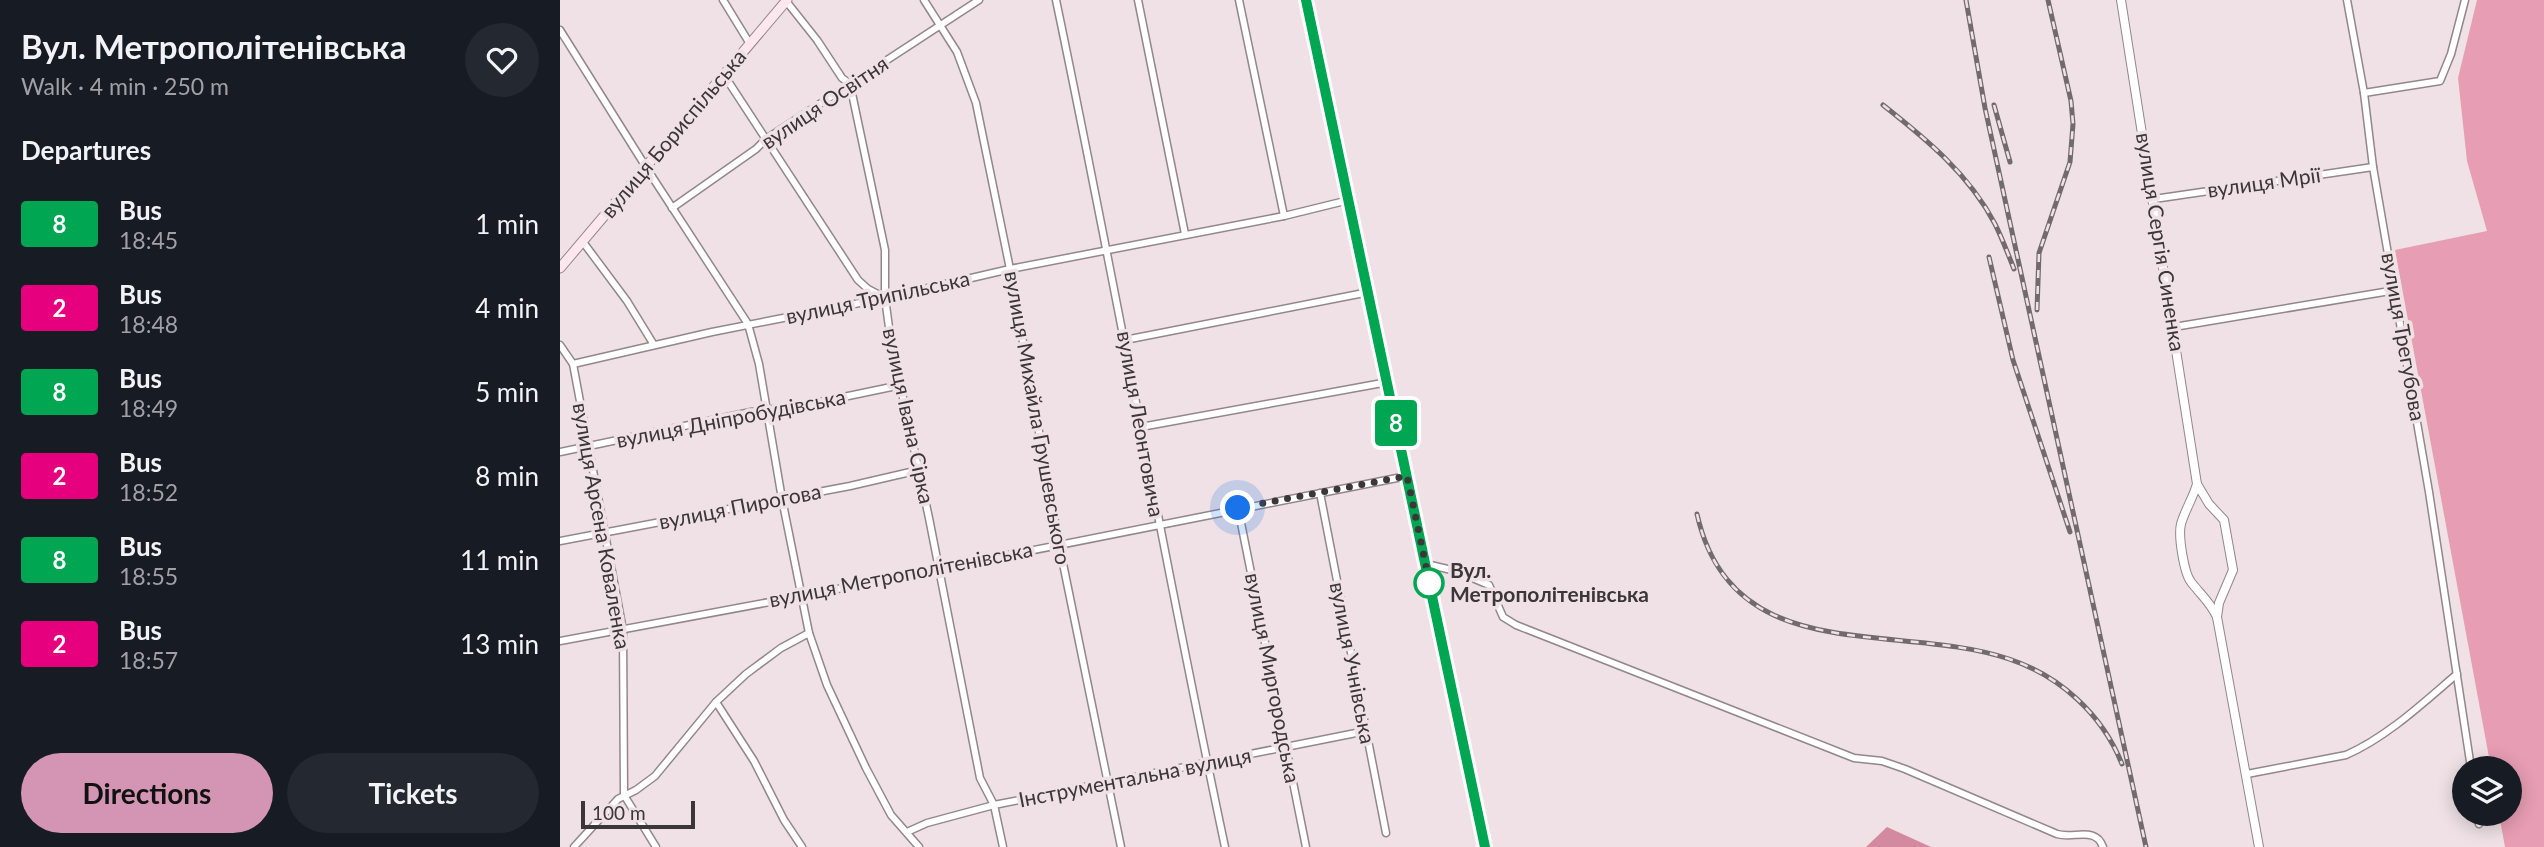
<!DOCTYPE html>
<html lang="en">
<head>
<meta charset="utf-8">
<style>
  :root { --surface:#171b24; --page:#242831; --text:#f1f3f6; --muted:#9ea1a6; --accent:#d395b3 }
  body { margin:0; font-family:Lato,sans-serif; background:var(--page); color:var(--text); height:100vh; display:flex; flex-direction:column; font-size:26px; white-space:nowrap }
  * { box-sizing:border-box; margin:0 }
  p { font-size:23px; color:var(--muted) }
  .icon { flex:none; width:38px; height:38px; fill:none; stroke:currentColor; stroke-width:2; stroke-linecap:round; stroke-linejoin:round }
  .map { position:relative; flex:1; overflow:hidden }
  .panel { display:flex; flex-direction:column; background:var(--surface); width:560px }
  .panel>* { flex:none }
  .badge { padding:0 14px; border-radius:5px; font-size:24px; line-height:46px }
  .buttons { position:absolute; left:1892px; top:756px; display:grid; gap:14px }
  .buttons a { display:grid; place-items:center; width:70px; height:70px; border-radius:50%; background:var(--surface); box-shadow:0 4px 18px #0003; font-size:35px }
  .scale { position:absolute; left:21px; bottom:18px; width:114px; box-sizing:border-box; padding-left:7px; border:4px solid #3b3638; border-top:0; font-size:19px; line-height:24px; white-space:nowrap; color:#3b3638; -webkit-text-stroke:5px #efe1e5; paint-order:stroke }
  .you { position:absolute; width:35px; height:35px; margin:-18px; border:5px solid #fff; border-radius:50%; background:#1a73e8; box-shadow:0 0 0 10px #1a73e833 }
  .map>.badge { position:absolute; translate:-50% -50%; box-shadow:0 0 0 4px #fff }
  h2 { padding:0 21px; font-size:26px; line-height:63px }
  .round { display:grid; place-items:center; flex:none; width:74px; height:74px; border-radius:37px; background:var(--page) }
  .headline { display:flex; align-items:center; justify-content:space-between; height:119px; padding:0 21px }
  h1 { font-size:33px; font-weight:700; line-height:52px }
  .primary-button { display:flex; gap:14px; margin-top:auto; padding:14px 21px }
  .primary-button a { flex:1; height:80px; border-radius:42px; background:var(--accent); color:#111; font-size:28px; font-weight:700; line-height:80px; text-align:center }
  .primary-button a+a { background:var(--page); color:var(--text) }
  ul { padding:0; list-style:none }
  li { display:flex; align-items:center; gap:21px; height:84px; padding:0 21px }
  li div { flex:1 }
  li b { display:block; font-size:26px }
  li em { font-style:normal }
  li .badge { min-width:77px; font-weight:700; text-align:center }
  main { display:flex; flex:1; min-height:0 }
  .map>svg:first-child { display:block }
  .green { fill:#e79db4 }
  .forest { fill:#d38aa1 }
  .lines { fill:none; stroke-linecap:round; stroke-linejoin:round }
  .minor-casing { stroke:#93878a; stroke-width:9 }
  .tertiary-casing { stroke:#93878a; stroke-width:10 }
  .secondary-casing { stroke:#93878a; stroke-width:11 }
  .minor { stroke:#fff; stroke-width:6 }
  .tertiary { stroke:#fff; stroke-width:8 }
  .secondary { stroke:#fee7ee; stroke-width:9 }
  .rail-casing { stroke:#726b6d; stroke-width:5 }
  .rail { stroke:#efe1e5; stroke-width:2.5; stroke-dasharray:8; stroke-linecap:butt }
  .line-casing { stroke:#fff; stroke-width:16 }
  .line { stroke:#00a651; stroke-width:10 }
  .walk { stroke:#3b3638; stroke-width:7; stroke-dasharray:0 12.6 }
  .stop-dot { fill:#fff; stroke:#00a651; stroke-width:3.5 }
  .labels { text-anchor:middle; stroke-width:7; stroke-linejoin:round; paint-order:stroke }
  .street-label { font-size:21px; fill:#3b3638; stroke:#efe1e5 }
  .stop-label { font-size:21px; font-weight:bold; fill:#3b3638; stroke:#efe1e5; text-anchor:start }
</style>
</head>
<body>
<main>
<section class="panel">
<div class="headline"><div><h1>Вул. Метрополітенівська</h1><p>Walk · 4 min · 250 m</p></div><a class="round"><svg class="icon" aria-label="heart" viewBox="0 0 24 24"><path d="M12 20l-8-8c-3-5 5-10 8-4 3-6 11-1 8 4z"/></svg></a></div>
<h2>Departures</h2>
<ul>
<li><span class="badge" style="background:#00a651;color:#fff">8</span><div><b>Bus</b><p>18:45</p></div><em>1 min</em></li>
<li><span class="badge" style="background:#e6007e;color:#fff">2</span><div><b>Bus</b><p>18:48</p></div><em>4 min</em></li>
<li><span class="badge" style="background:#00a651;color:#fff">8</span><div><b>Bus</b><p>18:49</p></div><em>5 min</em></li>
<li><span class="badge" style="background:#e6007e;color:#fff">2</span><div><b>Bus</b><p>18:52</p></div><em>8 min</em></li>
<li><span class="badge" style="background:#00a651;color:#fff">8</span><div><b>Bus</b><p>18:55</p></div><em>11 min</em></li>
<li><span class="badge" style="background:#e6007e;color:#fff">2</span><div><b>Bus</b><p>18:57</p></div><em>13 min</em></li>
</ul>
<div class="primary-button"><a>Directions</a><a>Tickets</a></div>
</section>
<div class="map">
<svg width="1984" height="847" viewBox="0 0 1984 847">
  <rect width="100%" height="100%" fill="#efe1e5"/>
  <path class="green" d="M1917 0H1984V847H1945L1939 814H1950V768H1931L1835 250 1927 231 1907 161 1898 78Z"/>
  <path class="forest" d="M1327 827 1371 847H1306Z"/>
  <g class="lines">
    <defs>
      <g id="minor">
        <path d="M163 0 190 44"/>
        <path d="M364 0 397 52 416 103 450 269 499 544 561 847"/>
        <path d="M496 0C555 282 605 565 665 847"/>
        <path d="M578 0 625 234"/>
        <path d="M679 0 724 216"/>
        <path d="M1787 0 1804 93 1813 167 1869 492 1911 768"/>
        <path d="M226 1 257 40 282 78 290 84 325 250V298L331 342 369 518 420 778 434 805 443 847"/>
        <path d="M0 30 91 175 188 324 199 364 222 499 249 633 267 685 306 768 331 815 359 847"/>
        <path d="M164 75 298 280 308 289 325 298"/>
        <path d="M1804 93 1880 81 1891 54 1905 0"/>
        <path d="M1594 199 1813 167"/>
        <path d="M112 208 196 149 206 139 419 0"/>
        <path d="M23 242 67 301 94 345"/>
        <path d="M1614 327 1836 290"/>
        <path d="M565 340 809 292"/>
        <path d="M0 345 13 364 63 630 64 795 96 847"/>
        <path d="M13 364 152 332 325 298 450 269 724 216 789 200"/>
        <path d="M581 427 828 382"/>
        <path d="M0 452 191 412 245 405 341 385"/>
        <path d="M760 493 826 833"/>
        <path d="M678 508 746 847"/>
        <path d="M0 541 290 486 359 470"/>
        <path d="M866 564 896 571 929 585 943 617 956 625 1294 758 1322 761 1345 769 1497 834C1514 839 1536 826 1543 847"/>
        <path d="M0 641 242 596 847 476"/>
        <path d="M156 702 194 761 224 820 242 847"/>
        <path d="M1687 774 1786 755C1827 737 1863 703 1897 674"/>
        <path d="M1918 814 1919 824"/>
        <path d="M347 832 367 823 434 805 806 731"/>
        <path d="M14 847 58 799 76 790 95 776 156 702 186 674 221 648 249 633"/>
      </g>
      <g id="tertiary">
        <path d="M746 0 925 847"/>
        <path d="M1561 0 1637 484 1649 504 1664 520 1673 570 1659 603 1657 617"/>
        <path d="M1637 484C1633 498 1625 510 1621 524 1618 536 1624 573 1631 582 1641 595 1651 603 1657 617L1699 847"/>
      </g>
      <path id="secondary" d="M0 268 227 0"/>
    </defs>
    <use href="#minor" class="minor-casing"/>
    <use href="#tertiary" class="tertiary-casing"/>
    <use href="#secondary" class="secondary-casing"/>
    <use href="#minor" class="minor"/>
    <use href="#tertiary" class="tertiary"/>
    <use href="#secondary" class="secondary"/>
    <defs>
      <g id="rail">
        <path d="M1406 0 1425 108 1586 847"/>
        <path d="M1323 105C1366 139 1409 174 1435 224 1442 238 1448 254 1454 269"/>
        <path d="M1434 105 1450 162"/>
        <path d="M1429 257 1453 360 1510 532"/>
        <path d="M1477 310 1479 253 1510 162 1513 124 1511 101 1488 0"/>
        <path d="M1137 514C1172 670 1337 621 1449 659 1500 676 1542 714 1562 764"/>
      </g>
    </defs>
    <use href="#rail" class="rail-casing"/>
    <use href="#rail" class="rail"/>
  </g>
  <g class="lines">
    <defs>
      <path id="line" d="M746 0 925 847"/>
    </defs>
    <use href="#line" class="line-casing"/>
    <use href="#line" class="line"/>
    <path class="walk" d="M678 508 847 476 870 585 869 583"/>
  </g>
  <circle class="stop-dot" cx="869" cy="583" r="14"/>
  <g class="labels">
    <g class="street-label">
      <text transform="translate(265 103) rotate(-34)" y="7">вулиця Освітня</text>
      <text transform="translate(114 134) rotate(-50)" y="7">вулиця Бориспільська</text>
      <text transform="translate(1704 183) rotate(-8)" y="7">вулиця Мрії</text>
      <text transform="translate(1600 242) rotate(81)" y="7">вулиця Сергія Синенка</text>
      <text transform="translate(318 298) rotate(-12)" y="7">вулиця Трипільська</text>
      <text transform="translate(1843 337) rotate(80)" y="7">вулиця Трегубова</text>
      <text transform="translate(348 416) rotate(78)" y="7">вулиця Івана Сірка</text>
      <text transform="translate(477 418) rotate(80)" y="7">вулиця Михайла Грушевського</text>
      <text transform="translate(171 419) rotate(-11)" y="7">вулиця Дніпробудівська</text>
      <text transform="translate(580 424) rotate(80)" y="7">вулиця Леонтовича</text>
      <text transform="translate(180 507) rotate(-11)" y="7">вулиця Пирогова</text>
      <text transform="translate(41 526) rotate(80)" y="7">вулиця Арсена Коваленка</text>
      <text transform="translate(341 575) rotate(-11)" y="7">вулиця Метрополітенівська</text>
      <text transform="translate(792 663) rotate(79)" y="7">вулиця Учнівська</text>
      <text transform="translate(712 678) rotate(79)" y="7">вулиця Миргородська</text>
      <text transform="translate(575 778) rotate(-11)" y="7">Інструментальна вулиця</text>
    </g>
    <g class="stop-label">
      <text x="890" y="578">Вул.<tspan x="890" dy="24">Метрополітенівська</tspan></text>
    </g>
  </g>
</svg>
<div class="buttons">
<a><svg class="icon" aria-label="layers" viewBox="0 0 24 24"><path d="M12 4l9 5-9 5-9-5zM3 14l9 5 9-5"/></svg></a>
</div>
<div class="scale">100 m</div>
<div class="you" style="left:678px;top:508px"></div>
<b class="badge" style="left:836px;top:423px;background:#00a651;color:#fff">8</b>
</div>
</main>
</body>
</html>
